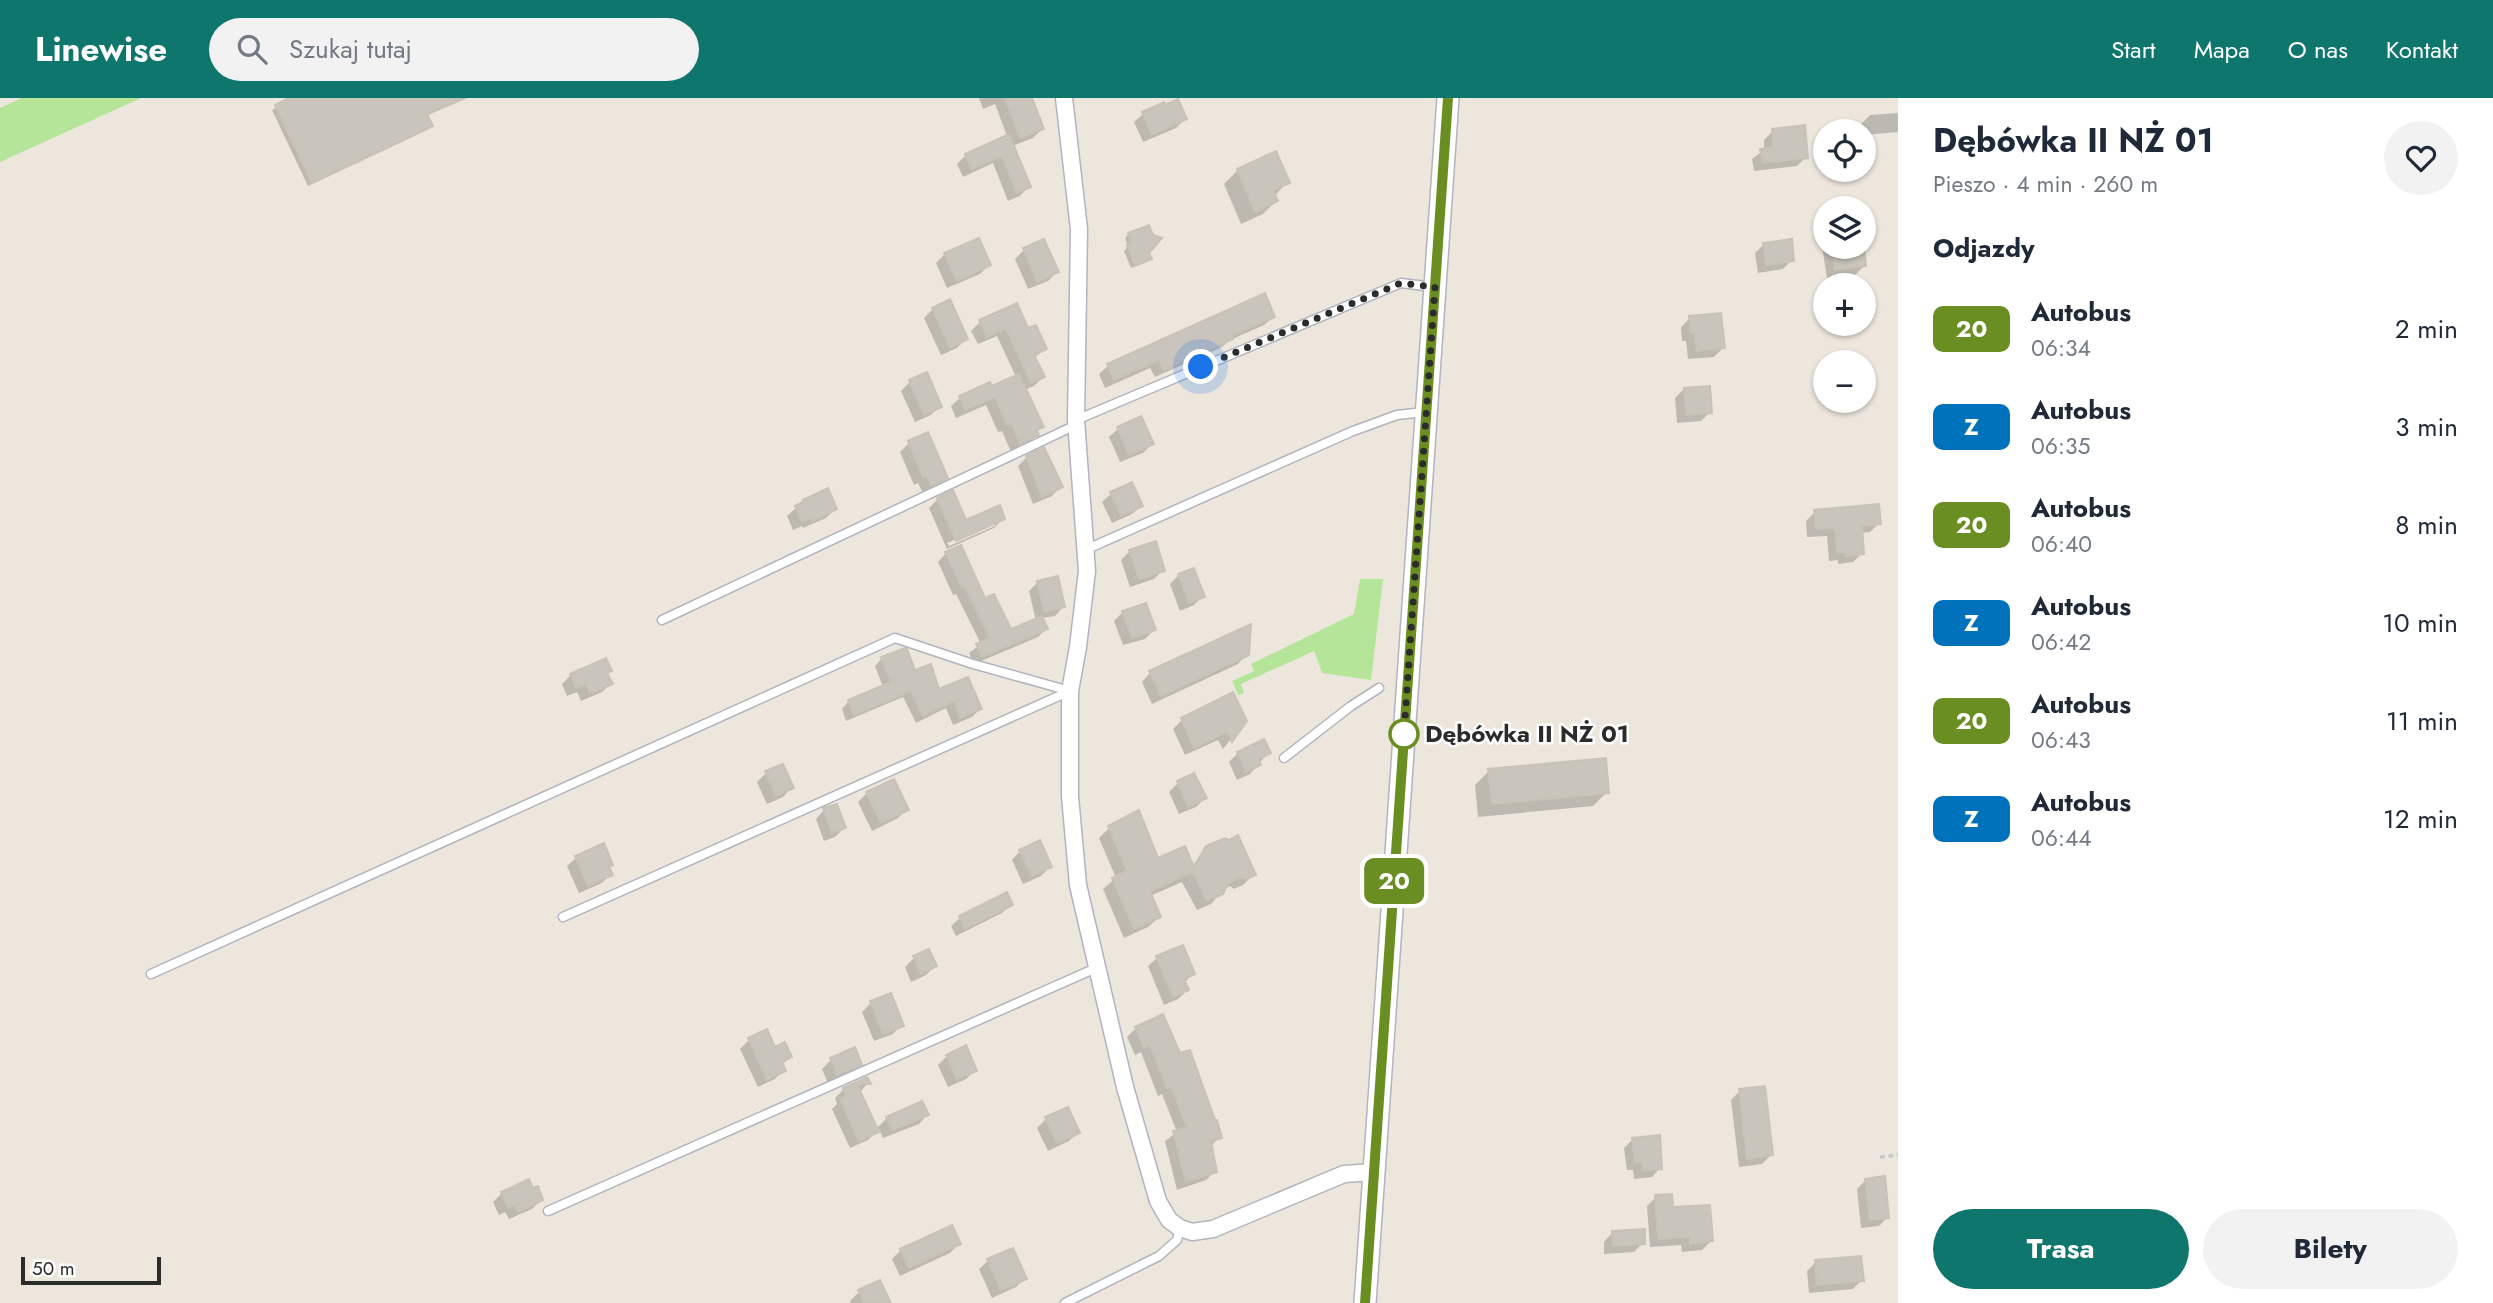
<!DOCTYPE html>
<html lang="pl">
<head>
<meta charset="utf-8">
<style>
  :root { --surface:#fff; --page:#f2f2f3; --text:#1f2937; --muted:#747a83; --accent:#0f766e }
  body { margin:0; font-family:Jost,sans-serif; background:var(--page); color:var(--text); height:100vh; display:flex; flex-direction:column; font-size:26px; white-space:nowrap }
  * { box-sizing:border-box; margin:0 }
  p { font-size:23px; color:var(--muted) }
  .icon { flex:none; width:38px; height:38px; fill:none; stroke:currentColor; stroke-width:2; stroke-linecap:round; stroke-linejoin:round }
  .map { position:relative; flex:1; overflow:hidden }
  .side { display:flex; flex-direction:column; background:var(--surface); width:595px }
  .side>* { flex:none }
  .badge { padding:0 14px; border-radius:10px; font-size:24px; line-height:46px }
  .fabs { position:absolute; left:1813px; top:21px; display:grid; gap:14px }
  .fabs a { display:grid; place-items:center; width:63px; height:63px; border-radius:50%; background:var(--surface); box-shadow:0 2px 5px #0004; font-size:35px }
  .scale { position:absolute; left:21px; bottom:18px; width:140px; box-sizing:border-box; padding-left:7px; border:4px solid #2b2b2b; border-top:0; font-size:19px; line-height:24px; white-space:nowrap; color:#2b2b2b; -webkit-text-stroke:5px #fff; paint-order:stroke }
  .you { position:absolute; width:35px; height:35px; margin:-18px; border:5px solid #fff; border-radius:50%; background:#1a73e8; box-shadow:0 0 0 10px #1a73e833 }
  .map>.badge { position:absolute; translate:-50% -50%; box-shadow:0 0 0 4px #fff }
  h2 { padding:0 35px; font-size:26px; line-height:63px }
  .round { display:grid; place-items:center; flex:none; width:74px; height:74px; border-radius:37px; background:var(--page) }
  .head { display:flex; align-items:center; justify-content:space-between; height:119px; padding:0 35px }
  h1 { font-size:33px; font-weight:700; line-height:52px }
  .button { display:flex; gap:14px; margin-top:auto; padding:14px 35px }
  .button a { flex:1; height:80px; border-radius:42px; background:var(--accent); color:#fff; font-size:28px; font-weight:700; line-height:80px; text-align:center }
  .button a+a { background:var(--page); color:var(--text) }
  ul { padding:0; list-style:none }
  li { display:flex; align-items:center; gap:21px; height:98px; padding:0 35px }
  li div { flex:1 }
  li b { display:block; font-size:26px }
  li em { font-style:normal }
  li .badge { min-width:77px; font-weight:700; text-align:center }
  header { display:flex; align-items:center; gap:42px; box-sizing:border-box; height:98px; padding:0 35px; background:var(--accent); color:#fff }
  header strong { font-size:33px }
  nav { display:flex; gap:38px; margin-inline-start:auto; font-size:24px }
  .search { width:490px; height:63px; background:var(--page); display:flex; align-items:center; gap:18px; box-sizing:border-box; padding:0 24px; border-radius:38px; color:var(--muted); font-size:26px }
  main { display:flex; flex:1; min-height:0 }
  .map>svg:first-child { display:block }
  .green { fill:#b4e599 }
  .shadow { fill:#0003; fill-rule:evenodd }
  .building { fill:#c9c4bc; stroke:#c9c2b7; stroke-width:2 }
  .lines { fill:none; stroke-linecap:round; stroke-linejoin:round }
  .lane-casing { stroke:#b1b4bf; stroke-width:11 }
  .street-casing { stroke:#b1b4bf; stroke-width:19 }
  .secondary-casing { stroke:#b1b4bf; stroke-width:24 }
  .path { stroke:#c8c8c8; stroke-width:3.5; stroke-dasharray:5 3.5; stroke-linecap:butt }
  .lane { stroke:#fff; stroke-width:8 }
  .street { stroke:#fff; stroke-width:16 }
  .secondary { stroke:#fff; stroke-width:21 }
  .line-casing { stroke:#fff; stroke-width:16 }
  .line { stroke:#6b8e23; stroke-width:10 }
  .walk { stroke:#2b2b2b; stroke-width:7; stroke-dasharray:0 12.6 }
  .stop-dot { fill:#fff; stroke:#6b8e23; stroke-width:3.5 }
  .labels { text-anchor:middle; stroke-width:5; stroke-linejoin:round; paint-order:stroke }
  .stop-label { font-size:24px; font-weight:bold; fill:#2b2b2b; stroke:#fff; text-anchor:start }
</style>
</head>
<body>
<header>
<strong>Linewise</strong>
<div class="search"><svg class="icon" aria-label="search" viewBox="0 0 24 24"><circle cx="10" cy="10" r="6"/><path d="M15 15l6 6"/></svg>Szukaj tutaj</div>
<nav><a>Start</a><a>Mapa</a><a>O nas</a><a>Kontakt</a></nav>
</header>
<main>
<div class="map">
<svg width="1898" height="1205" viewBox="0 0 1898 1205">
  <rect width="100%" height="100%" fill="#ede6dd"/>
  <g class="green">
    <path d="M22 0H141L0 64V10Z"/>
    <path d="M1360 481H1383L1371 582 1322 575 1314 553 1241 586 1244 595 1238 597 1232 583 1254 573 1251 566 1354 516Z"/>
  </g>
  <g class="shadow">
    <path d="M293 0H467L426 18 430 28 427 32 308 88 272 12Z"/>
    <path d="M979 0H1019L1042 31 1033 40 1012 48 1028 89 1020 98 1008 103 993 65 963 79 957 66 966 57 1007 38 995 6 983 11Z"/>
    <path d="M1165 6 1185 21 1176 30 1143 44 1134 24 1143 16Z"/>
    <path d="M1898 15V34L1864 37V33H1861V26L1870 17Z"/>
    <path d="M1773 33 1806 59 1797 68 1754 73 1752 61 1764 52V42Z"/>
    <path d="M1238 72 1288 84 1274 98 1276 103 1263 116 1241 126 1224 86Z"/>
    <path d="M1129 136 1149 161 1131 170 1124 153 1128 148 1125 140Z"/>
    <path d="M1043 143 1057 174 1048 183 1028 191 1015 161 1024 152Z"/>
    <path d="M1825 145V149H1862L1864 168 1855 177 1827 180 1822 148Z"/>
    <path d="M1764 146 1792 162 1783 171 1758 175 1755 155Z"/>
    <path d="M945 156 989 167 980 176 947 190 936 165Z"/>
    <path d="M933 211 966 241 957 250 941 257 924 220Z"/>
    <path d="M1273 219 1264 227 1230 242 1222 249 1155 279 1150 270 1105 290 1099 276 1108 268Z"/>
    <path d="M1690 220 1723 250 1714 259 1688 261 1686 243H1682L1681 229Z"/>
    <path d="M980 224 1027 232 1045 251 1034 260 1043 279 1034 288 1024 292 1041 329 1028 346 1011 354 1002 333 998 334 986 307 956 320 951 308 960 300 1016 279 997 238 978 246 971 233Z"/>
    <path d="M910 284 940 308 931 317 915 324 901 293Z"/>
    <path d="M1684 291 1710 314 1701 323 1677 325 1675 300Z"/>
    <path d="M1118 331 1152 346 1143 355 1120 364 1109 339Z"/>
    <path d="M927 337 945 380 937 389 923 395 918 385 914 387 900 354 909 345Z"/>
    <path d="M1027 359 1060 389 1052 398 1033 406 1018 368Z"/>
    <path d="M1111 396 1141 408 1132 416 1112 425 1102 404Z"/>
    <path d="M938 401 965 425 1003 421 994 430 947 451 929 410ZM995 424V428L949 448 947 445Z"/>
    <path d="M804 403 835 411 826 420 803 430 802 428 793 432 787 418Z"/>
    <path d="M1815 414 1879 425 1870 434 1860 435 1862 455 1853 464 1838 466V462L1829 463 1827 438 1807 439 1806 423Z"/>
    <path d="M1130 453 1163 472 1154 481 1130 489 1121 462Z"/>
    <path d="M946 455 1010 534 1036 523 1029 493 1038 484 1063 509 1055 518 1041 520 1046 531 1038 539 974 566 969 555 981 546 956 496 953 497 938 464Z"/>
    <path d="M1179 477 1203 498 1194 507 1180 513 1170 486Z"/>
    <path d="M1123 514 1154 532 1145 541 1123 547 1114 523Z"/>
    <path d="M1247 556 1238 566 1152 606 1142 584 1150 575Z"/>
    <path d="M882 560 914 574 938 593 980 611 972 619 953 627 946 610 916 625 903 599 846 623 842 611 849 603 883 589 875 568Z"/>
    <path d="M610 573 606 576 611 585 602 594 581 603 577 594 567 598 562 586 571 577Z"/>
    <path d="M1182 622 1245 623 1223 651 1218 642 1185 657 1173 631Z"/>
    <path d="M1263 643 1268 655 1250 676 1237 682 1229 664 1238 655Z"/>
    <path d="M1489 673 1607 694 1593 708 1478 719 1475 687Z"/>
    <path d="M766 675 791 690 783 699 767 706 757 684Z"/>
    <path d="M1178 685 1205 700 1196 709 1179 716 1169 694Z"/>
    <path d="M867 695 907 711 898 720 872 733 858 704Z"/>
    <path d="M824 712 844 730 835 739 824 743 816 721Z"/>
    <path d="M1109 730 1157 762 1192 768 1207 750 1254 776 1243 787 1234 791 1230 788 1223 792 1211 806 1197 812 1182 784 1150 798 1159 819 1148 829 1124 840 1103 791 1116 780 1099 740Z"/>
    <path d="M1020 753 1050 769 1041 778 1023 786 1012 762Z"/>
    <path d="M576 760 607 770 611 776 602 785 579 795 567 768Z"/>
    <path d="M1011 806 1002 815 956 838 951 828 960 820Z"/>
    <path d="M929 853 935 868 926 877 911 884 905 869 914 860Z"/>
    <path d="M1157 860 1193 876 1184 885 1187 892 1178 901 1164 907 1148 868Z"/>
    <path d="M871 905 901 927 893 936 874 943 862 914Z"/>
    <path d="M1162 919 1220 1039 1210 1049 1215 1073 1206 1082 1177 1092 1165 1043 1177 1034 1162 996 1158 998 1141 954 1135 957 1127 939 1136 930Z"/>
    <path d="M749 942 790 959 782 967 784 972 775 981 758 989 740 951Z"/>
    <path d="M947 958 975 972 966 981 948 989 938 967Z"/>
    <path d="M831 962 860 966 851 975 828 985 822 971Z"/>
    <path d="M866 981 868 985 859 995 876 1031 887 1020 927 1017 919 1026 883 1040 879 1031 868 1042 850 1050 832 1011 837 1006 835 1000 844 991Z"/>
    <path d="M1740 993 1771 1057 1762 1066 1739 1069 1731 1002Z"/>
    <path d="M1046 1021 1078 1034 1069 1043 1048 1053 1037 1030Z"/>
    <path d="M1633 1041 1660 1070 1652 1079 1634 1081 1633 1072H1627L1624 1050Z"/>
    <path d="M1866 1082 1888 1119 1879 1128 1861 1130 1857 1091Z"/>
    <path d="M502 1095 541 1102 532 1111 509 1121 505 1114 499 1117 493 1104Z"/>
    <path d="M1656 1099 1711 1143 1702 1152 1682 1154 1681 1147 1650 1149 1647 1108Z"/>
    <path d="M1612 1135 1643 1145 1634 1154 1604 1156V1144Z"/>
    <path d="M959 1146 950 1155 900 1178 892 1161 901 1152Z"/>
    <path d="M988 1163 1025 1180 1016 1189 992 1200 979 1171Z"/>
    <path d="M1816 1164 1862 1182 1853 1191 1809 1195 1807 1173Z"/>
    <path d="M859 1194 889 1205H851L850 1203Z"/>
  </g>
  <g class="building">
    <path d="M289 0H465L427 16 433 28 312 85 275 7Z"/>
    <path d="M1005 0H1032L1044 31 1020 40Z"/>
    <path d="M1178 1 1187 21 1152 37 1142 14 1164 4 1165 7Z"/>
    <path d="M1805 27 1808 60 1763 65 1760 51 1773 49 1772 31Z"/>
    <path d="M1009 36 1031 89 1017 95 1002 58 972 71 965 56Z"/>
    <path d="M1276 53 1290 85 1273 92 1278 103 1255 114 1237 71Z"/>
    <path d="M1149 127 1153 137 1162 140 1149 155 1152 161 1135 168 1127 147 1132 145 1128 135Z"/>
    <path d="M979 140 991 167 957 183 944 155Z"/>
    <path d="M1044 141 1059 174 1037 184 1023 150Z"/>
    <path d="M1792 141 1794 163 1766 167 1763 145Z"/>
    <path d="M1832 149H1864L1866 168 1835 172Z"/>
    <path d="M1265 195 1275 219 1232 237 1233 241 1164 272 1159 262 1114 282 1107 266Z"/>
    <path d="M950 201 968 241 950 250 932 210Z"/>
    <path d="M1017 205 1028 230 1036 227 1047 251 1034 257 1045 279 1031 285 1006 230 987 239 979 222Z"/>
    <path d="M1721 215 1725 250 1697 253 1695 235H1691L1689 218Z"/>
    <path d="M927 274 942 309 924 317 909 282Z"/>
    <path d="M1019 276 1044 329 1037 332 1039 337 1020 346 1011 325 1007 326 995 299 965 312 959 298 990 284 992 288Z"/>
    <path d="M1710 288 1712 315 1686 317 1684 290Z"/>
    <path d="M1141 318 1154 346 1129 357 1117 329Z"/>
    <path d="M928 334 948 380 932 388 927 378 923 379 908 343Z"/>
    <path d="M1044 349 1063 389 1042 399 1026 358Z"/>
    <path d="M1132 384 1143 408 1121 418 1110 394Z"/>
    <path d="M828 390 837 411 812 423 811 420 802 424 795 408 803 404V402Z"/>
    <path d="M953 392 966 422 1000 407 1005 421 956 443 937 400Z"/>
    <path d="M1879 406 1881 426 1862 428 1864 456 1847 458 1846 454 1837 455 1835 430 1816 431 1814 412Z"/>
    <path d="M1156 443 1165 473 1139 481 1129 452Z"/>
    <path d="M961 447 985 500 994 496 1011 531 1042 518 1048 531 982 559 976 546 990 540 965 489 962 490 945 454Z"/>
    <path d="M1194 470 1205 499 1189 505 1178 476Z"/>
    <path d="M1058 478 1065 509 1044 514 1037 483Z"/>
    <path d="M1146 505 1156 532 1132 540 1122 513Z"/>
    <path d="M1251 526 1249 557 1161 598 1149 573Z"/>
    <path d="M905 550 907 551 915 572 931 566 939 591 968 579 982 611 960 620 954 603 923 618 911 593 854 617 848 602 891 584 881 559Z"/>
    <path d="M606 560 612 573 607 575 613 586 590 595 586 586 576 590 570 576Z"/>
    <path d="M1233 594 1247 623 1232 644 1227 634 1194 650 1181 620Z"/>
    <path d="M1264 641 1271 655 1258 661 1261 667 1246 674 1237 654Z"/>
    <path d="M1606 660 1609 695 1492 706 1488 671Z"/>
    <path d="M783 666 794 690 776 698 765 673Z"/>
    <path d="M1194 675 1207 700 1188 709 1177 683Z"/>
    <path d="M894 681 909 712 881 725 866 694Z"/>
    <path d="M837 706 846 730 832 735 823 710Z"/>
    <path d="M1139 712 1158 760 1185 748 1194 769 1206 748 1225 740 1229 742 1238 737 1256 777 1246 781 1241 779 1228 785 1223 796 1207 803 1193 774 1150 793 1161 819 1134 831 1112 780 1127 773 1108 728Z"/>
    <path d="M1040 742 1052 769 1032 778 1019 752Z"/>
    <path d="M604 745 613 767 609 769 613 777 588 788 575 758Z"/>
    <path d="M1007 794 1013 807 965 831 959 818Z"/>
    <path d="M1183 847 1195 876 1184 881 1189 892 1173 899 1156 858Z"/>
    <path d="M929 851 937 868 921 876 913 858Z"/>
    <path d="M891 895 904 928 883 936 870 903Z"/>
    <path d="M1163 916 1180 955 1190 952 1215 1022H1217L1222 1040 1211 1043 1217 1074 1186 1084 1173 1033 1187 1029 1171 989 1167 990 1150 947 1144 950 1135 929Z"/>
    <path d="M767 931 775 949 785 944 792 959 782 964 786 973 767 982 748 940Z"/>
    <path d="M966 947 977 973 957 981 946 957Z"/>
    <path d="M855 949 862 967 837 977 830 960Z"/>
    <path d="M867 979 871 986H857L879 1034 859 1043 840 1001 846 998 843 990Z"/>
    <path d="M1765 988 1773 1057 1747 1061 1739 991Z"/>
    <path d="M922 1003 929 1017 892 1032 886 1019Z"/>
    <path d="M1068 1009 1080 1035 1057 1045 1045 1019Z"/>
    <path d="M1660 1037 1662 1071 1643 1073 1642 1064H1635L1632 1040Z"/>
    <path d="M1885 1078 1889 1120 1870 1122 1865 1081Z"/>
    <path d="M529 1081 533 1090 538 1088 543 1102 518 1114 514 1107 508 1110 501 1094Z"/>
    <path d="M1672 1096 1673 1109 1710 1107 1713 1143 1690 1146V1139L1658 1141 1655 1097Z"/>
    <path d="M952 1127 961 1146 909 1170 900 1151Z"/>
    <path d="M1645 1131V1146L1613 1148 1612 1133Z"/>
    <path d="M1013 1150 1027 1181 1001 1192 987 1161Z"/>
    <path d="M1861 1158 1864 1183 1817 1187 1815 1162Z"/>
    <path d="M880 1182 891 1205H864L858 1192Z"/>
  </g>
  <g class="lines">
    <defs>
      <g id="lane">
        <path d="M1076 322 1401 185 1433 189"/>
        <path d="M1085 452 1353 333 1397 317 1424 314"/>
        <path d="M662 522 1076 327"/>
        <path d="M1284 660 1351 608 1379 590"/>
        <path d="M563 819 1070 593"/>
        <path d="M151 876 895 540 973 566 1070 593"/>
        <path d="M548 1113 1096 870"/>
        <path d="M1065 1205 1159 1158 1177 1142 1180 1130"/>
      </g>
      <path id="street" d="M1064 0 1079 131 1076 322 1087 473 1078 549 1070 593V698L1078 787 1125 989 1158 1103 1169 1122 1180 1130 1192 1134 1213 1131 1344 1076 1374 1074"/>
      <path id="secondary" d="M1365 1205 1448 0"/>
    </defs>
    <use href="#lane" class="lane-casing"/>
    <use href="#street" class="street-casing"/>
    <use href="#secondary" class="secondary-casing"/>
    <path class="path" d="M1880 1059 1898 1057"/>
    <use href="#lane" class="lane"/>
    <use href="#street" class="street"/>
    <use href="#secondary" class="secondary"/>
  </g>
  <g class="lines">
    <defs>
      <path id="line" d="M1365 1205 1448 0"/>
    </defs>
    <use href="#line" class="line-casing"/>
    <use href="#line" class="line"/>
    <path class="walk" d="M1201 269 1401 185 1435 189 1403 649 1404 636"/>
  </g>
  <circle class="stop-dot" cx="1404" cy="636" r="14"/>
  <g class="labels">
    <g class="stop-label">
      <text x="1425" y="644">Dębówka II NŻ 01</text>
    </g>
  </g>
</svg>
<div class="fabs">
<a><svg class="icon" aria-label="locate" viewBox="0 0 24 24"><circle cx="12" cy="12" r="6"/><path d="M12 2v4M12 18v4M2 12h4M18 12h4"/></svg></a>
<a><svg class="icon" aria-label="layers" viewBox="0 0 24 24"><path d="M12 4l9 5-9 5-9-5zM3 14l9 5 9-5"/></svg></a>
<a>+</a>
<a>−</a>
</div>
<div class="scale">50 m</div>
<div class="you" style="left:1201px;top:269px"></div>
<b class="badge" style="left:1394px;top:783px;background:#6b8e23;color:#fff">20</b>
</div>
<section class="side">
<div class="head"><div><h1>Dębówka II NŻ 01</h1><p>Pieszo · 4 min · 260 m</p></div><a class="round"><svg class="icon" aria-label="heart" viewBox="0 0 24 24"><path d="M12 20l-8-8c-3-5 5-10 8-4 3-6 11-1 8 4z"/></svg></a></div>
<h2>Odjazdy</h2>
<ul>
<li><span class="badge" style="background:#6b8e23;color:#fff">20</span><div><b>Autobus</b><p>06:34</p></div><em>2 min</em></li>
<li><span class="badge" style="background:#0072bc;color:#fff">Z</span><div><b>Autobus</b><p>06:35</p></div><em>3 min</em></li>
<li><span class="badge" style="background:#6b8e23;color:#fff">20</span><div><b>Autobus</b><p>06:40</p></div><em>8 min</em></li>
<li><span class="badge" style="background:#0072bc;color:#fff">Z</span><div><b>Autobus</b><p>06:42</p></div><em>10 min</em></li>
<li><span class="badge" style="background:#6b8e23;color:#fff">20</span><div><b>Autobus</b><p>06:43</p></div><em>11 min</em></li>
<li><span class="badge" style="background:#0072bc;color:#fff">Z</span><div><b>Autobus</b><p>06:44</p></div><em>12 min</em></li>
</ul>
<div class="button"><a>Trasa</a><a>Bilety</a></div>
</section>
</main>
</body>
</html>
